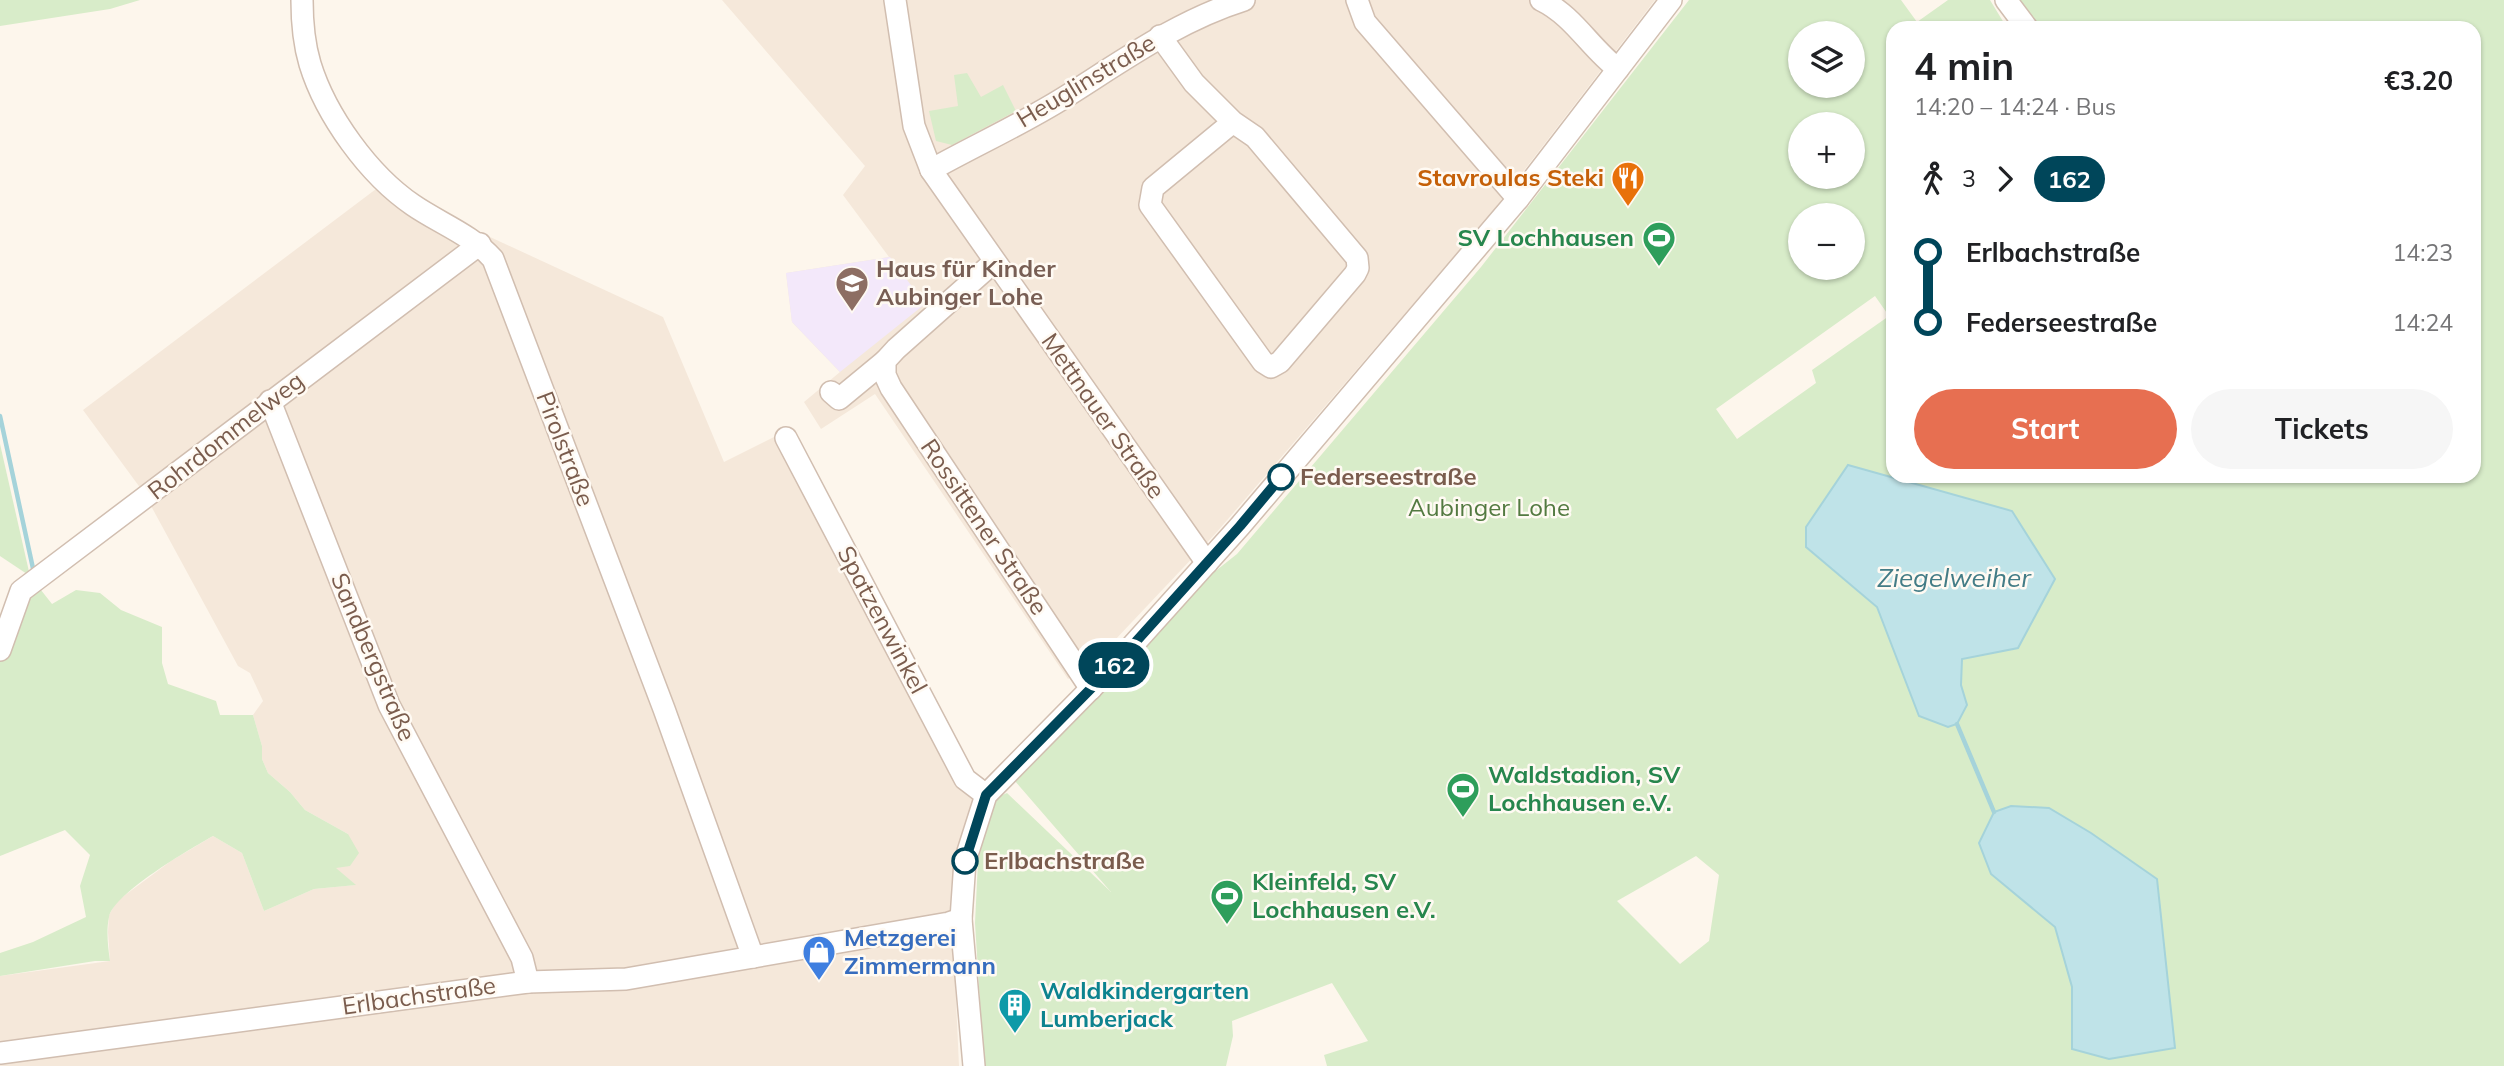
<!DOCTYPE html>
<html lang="en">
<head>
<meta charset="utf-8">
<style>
  :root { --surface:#fff; --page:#f6f6f6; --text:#202124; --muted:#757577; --accent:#e76f51 }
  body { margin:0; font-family:Mulish,sans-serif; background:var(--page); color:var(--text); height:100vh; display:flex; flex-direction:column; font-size:26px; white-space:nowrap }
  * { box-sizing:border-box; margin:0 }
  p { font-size:23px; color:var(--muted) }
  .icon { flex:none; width:38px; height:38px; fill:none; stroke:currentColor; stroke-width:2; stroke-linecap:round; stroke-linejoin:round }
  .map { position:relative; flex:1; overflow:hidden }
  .details { position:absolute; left:1886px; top:21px; width:595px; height:462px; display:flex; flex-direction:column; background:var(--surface); border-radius:21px; box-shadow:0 2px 5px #0004 }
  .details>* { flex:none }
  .badge { padding:0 14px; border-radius:23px; font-size:24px; line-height:46px }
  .buttons { position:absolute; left:1788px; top:21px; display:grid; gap:14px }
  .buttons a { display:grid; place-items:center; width:77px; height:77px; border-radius:50%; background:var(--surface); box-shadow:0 2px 5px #0004; font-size:35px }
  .map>.badge { position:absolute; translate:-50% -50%; box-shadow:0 0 0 4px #fff }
  .legs { display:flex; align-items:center; gap:10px; height:77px; padding:0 28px; font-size:23px }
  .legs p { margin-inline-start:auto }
  .summary { display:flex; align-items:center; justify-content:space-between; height:119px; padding:0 28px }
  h1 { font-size:38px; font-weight:700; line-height:52px }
  .button { display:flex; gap:14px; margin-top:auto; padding:14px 28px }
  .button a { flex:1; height:80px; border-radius:42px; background:var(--accent); color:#fff; font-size:28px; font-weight:700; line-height:80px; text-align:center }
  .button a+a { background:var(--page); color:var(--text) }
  ul { padding:0 28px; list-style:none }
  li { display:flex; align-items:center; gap:24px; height:70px; font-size:26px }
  li i { display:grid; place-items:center; width:10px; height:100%; margin:0 9px; background:currentColor }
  li i::after { content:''; width:18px; height:18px; margin:-9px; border:5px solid; border-radius:50%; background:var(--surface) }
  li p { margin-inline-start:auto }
  li:first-child i { background:linear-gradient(#0000 50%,currentColor 0) }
  li:last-child i { background:linear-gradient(currentColor 50%,#0000 0) }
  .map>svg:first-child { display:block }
  .residential { fill:#f5e8da }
  .education { fill:#f3e8fa }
  .green { fill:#d8ecc9; fill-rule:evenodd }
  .water { fill:#bfe3e8; stroke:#a5d3da; stroke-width:2 }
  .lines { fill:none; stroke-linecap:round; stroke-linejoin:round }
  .stream { stroke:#a5d3da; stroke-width:4.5 }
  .minor-casing { stroke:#d1beb0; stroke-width:24 }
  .minor { stroke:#fff; stroke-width:21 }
  .line-1-casing { stroke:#fff; stroke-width:16 }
  .line-1 { stroke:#00465a; stroke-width:10 }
  .stop-1-dot { fill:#fff; stroke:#00465a; stroke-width:3.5 }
  .labels { text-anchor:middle; stroke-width:5; stroke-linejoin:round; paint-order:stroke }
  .street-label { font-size:24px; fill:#7a5c4d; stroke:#fffaf3 }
  .food-label { font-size:24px; font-weight:bold; fill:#c56008; stroke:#fffaf3; text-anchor:end }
  .leisure-label { font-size:24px; font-weight:bold; fill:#27864d; stroke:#fffaf3; text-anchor:start }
  .education-label { font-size:24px; font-weight:bold; fill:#785e54; stroke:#fffaf3; text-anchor:start }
  .stop-label { font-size:24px; font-weight:bold; fill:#7a5c4d; stroke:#fffaf3; text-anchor:start }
  .park-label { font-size:24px; fill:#537a41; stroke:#fffaf3 }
  .shop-label { font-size:24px; font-weight:bold; fill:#366cbe; stroke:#fffaf3; text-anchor:start }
  .culture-label { font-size:24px; font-weight:bold; fill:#0d838f; stroke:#fffaf3; text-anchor:start }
  .water-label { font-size:26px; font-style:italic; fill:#437c86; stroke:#fffaf3 }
</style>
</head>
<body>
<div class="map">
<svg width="2504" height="1066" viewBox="0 0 2504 1066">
  <rect width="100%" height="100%" fill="#fdf6ec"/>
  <g class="residential">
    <path d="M722 0H1655L1489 216 1216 533 1097 659 1068 679 875 394 821 429 804 402 840 372 792 322 786 273 889 257 843 195 865 166Z"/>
    <path d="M380 186 663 317 724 462 792 428 970 767 982 778 957 860 952 914 959 1066H0V976L110 961 108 932 109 915 117 901 171 861 213 836 242 853 264 911 314 889 355 885 335 868 348 834 305 810 290 792 268 773 262 759V746L253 715 263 701 250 673 238 666 144 493 83 410Z"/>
  </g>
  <path class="education" d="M890 257 925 304 840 372 792 322 786 273Z"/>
  <g class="green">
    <path d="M0 0H140L110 9 0 26Z"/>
    <path d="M1689 0H1901L1917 22 1948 0H1990L2004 23 1996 28H1894V476H2474V28H2031L2010 0H2504V1066H1327L1324 1055 1368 1041 1332 983 1232 1021 1233 1036 1226 1066H984L975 923 978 861 988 822 998 797 1007 793 1111 892 1014 780 1085 711 1213 573 1237 554 1481 267ZM1801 33H1853V86H1801ZM1801 124H1853V177H1801ZM1801 215H1853V268H1801ZM1875 296 1889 316 1812 370 1816 383 1737 439 1716 409ZM1877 607 2018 648 1962 659 1961 686 1967 705 1919 716ZM2049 808 2091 834 2157 879 2174 1048 2072 1049V987L2055 927 1991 873ZM1696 856 1719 875 1709 941 1680 964 1617 901Z"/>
    <path d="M967 73 981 97 1003 85 1016 111 952 145 936 141 929 111 958 106 954 75Z"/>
    <path d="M0 444 30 576 0 556Z"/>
    <path d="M37 585 52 604 76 590 100 593 121 610 162 627V663L168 684 216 701 220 715H253L262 746V759L268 773 290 792 305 810 348 834 359 853 350 866 336 868 356 885 314 889 264 911 242 853 213 836C190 849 114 893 109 917 106 931 108 947 110 961H95L0 976V953L33 942 86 917 80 886 90 855 65 830 0 856V662L18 608Z"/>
  </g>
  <g class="water">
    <path d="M1848 465 2012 511 2055 579 2018 648 1962 659 1961 685 1967 705 1957 724 1948 727 1919 716 1877 607 1806 547V527Z"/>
    <path d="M2011 806 2049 808 2091 833 2157 879 2175 1048 2109 1059 2072 1049V987L2055 927 1991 874 1979 843 1994 812Z"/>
  </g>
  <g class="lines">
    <g class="stream">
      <path d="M0 416 34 573"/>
      <path d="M1957 724 1994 812"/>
    </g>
    <defs>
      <g id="minor">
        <path d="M302 0C302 21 304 44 310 64 326 116 369 175 413 205 439 223 472 235 493 259L664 709 753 957"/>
        <path d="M895 0 914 126 931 170 1207 563"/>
        <path d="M1357 0 1365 22 1518 199"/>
        <path d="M1541 0C1574 16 1590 48 1618 69"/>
        <path d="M2006 0 2027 28"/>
        <path d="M1160 36 1194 83 1233 122 1255 137 1357 258 1358 268 1355 274 1280 362 1271 367 1263 362 1150 205 1153 188 1233 122"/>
        <path d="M931 170C974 146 1020 125 1062 99 1121 62 1177 21 1244 0"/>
        <path d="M994 262 896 349 885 361V375L891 388 1091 689"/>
        <path d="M831 392 839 399 885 361"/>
        <path d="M270 401 389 705 522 958 528 982"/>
        <path d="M786 438 965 779 986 795"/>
        <path d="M0 650 21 591 480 244"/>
        <path d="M0 1053 528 982 626 979 949 923 961 919"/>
        <path d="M974 1066 961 919 965 861 986 795 1123 656 1240 526 1518 199 1671 0"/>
      </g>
    </defs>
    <use href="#minor" class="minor-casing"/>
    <use href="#minor" class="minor"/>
  </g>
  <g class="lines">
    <defs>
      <path id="line-1" d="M965 861 986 795 1123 656 1240 526 1281 477"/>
    </defs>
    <use href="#line-1" class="line-1-casing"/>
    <use href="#line-1" class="line-1"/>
  </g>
  <defs>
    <symbol id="restaurant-pin" viewBox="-11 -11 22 30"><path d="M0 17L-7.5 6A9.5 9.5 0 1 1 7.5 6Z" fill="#e8710a" stroke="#fffaf3"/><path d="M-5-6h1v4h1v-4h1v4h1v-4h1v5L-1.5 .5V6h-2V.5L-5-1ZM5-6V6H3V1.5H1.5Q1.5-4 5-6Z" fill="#fff"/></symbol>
    <symbol id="stadium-pin" viewBox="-11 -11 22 30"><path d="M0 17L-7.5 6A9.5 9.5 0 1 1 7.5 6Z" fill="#2e9e5b" stroke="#fffaf3"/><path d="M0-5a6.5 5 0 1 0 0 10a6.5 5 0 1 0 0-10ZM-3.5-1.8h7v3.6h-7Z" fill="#fff"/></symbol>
    <symbol id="school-pin" viewBox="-11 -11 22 30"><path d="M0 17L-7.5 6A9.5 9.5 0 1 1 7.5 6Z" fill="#8d6e63" stroke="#fffaf3"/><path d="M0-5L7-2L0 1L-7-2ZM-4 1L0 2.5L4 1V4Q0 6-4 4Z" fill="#fff"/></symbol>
    <symbol id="shop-pin" viewBox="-11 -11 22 30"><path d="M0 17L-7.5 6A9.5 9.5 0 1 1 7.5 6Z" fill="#3f7fe0" stroke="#fffaf3"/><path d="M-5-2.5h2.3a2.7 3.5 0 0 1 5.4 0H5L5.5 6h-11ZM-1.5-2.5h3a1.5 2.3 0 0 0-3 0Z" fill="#fff"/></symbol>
    <symbol id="building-pin" viewBox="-11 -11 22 30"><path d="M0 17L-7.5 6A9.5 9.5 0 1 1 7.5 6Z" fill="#0f9aa8" stroke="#fffaf3"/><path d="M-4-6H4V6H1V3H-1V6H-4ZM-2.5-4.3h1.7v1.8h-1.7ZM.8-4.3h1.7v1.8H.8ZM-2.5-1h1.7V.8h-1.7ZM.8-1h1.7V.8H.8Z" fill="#fff"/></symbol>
  </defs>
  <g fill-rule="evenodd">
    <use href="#restaurant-pin" x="1609" y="159" width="38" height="52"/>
    <use href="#stadium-pin" x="1640" y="219" width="38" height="52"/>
    <use href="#school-pin" x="833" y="264" width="38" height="52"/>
    <use href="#stadium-pin" x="1444" y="770" width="38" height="52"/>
    <use href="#stadium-pin" x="1208" y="877" width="38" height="52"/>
    <use href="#shop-pin" x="800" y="933" width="38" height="52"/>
    <use href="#building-pin" x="996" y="986" width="38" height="52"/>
  </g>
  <g class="stop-1-dot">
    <circle cx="1281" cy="477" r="12"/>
    <circle cx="965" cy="861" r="12"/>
  </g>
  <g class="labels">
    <g class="street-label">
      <text transform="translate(1086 81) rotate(-31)" y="8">Heuglinstraße</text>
      <text transform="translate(1103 416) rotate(55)" y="8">Mettnauer Straße</text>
      <text transform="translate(226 436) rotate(-38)" y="8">Rohrdommelweg</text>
      <text transform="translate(565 449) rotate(69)" y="8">Pirolstraße</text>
      <text transform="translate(984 527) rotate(56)" y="8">Rossittener Straße</text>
      <text transform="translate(882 620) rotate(62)" y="8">Spatzenwinkel</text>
      <text transform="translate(373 657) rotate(67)" y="8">Sandbergstraße</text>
      <text transform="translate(419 996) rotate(-8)" y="8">Erlbachstraße</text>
    </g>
    <g class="food-label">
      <text x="1604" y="186">Stavroulas Steki</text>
    </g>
    <g class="leisure-label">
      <text x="1634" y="246" text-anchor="end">SV Lochhausen</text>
      <text x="1488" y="783">Waldstadion, SV<tspan x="1488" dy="28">Lochhausen e.V.</tspan></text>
      <text x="1252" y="890">Kleinfeld, SV<tspan x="1252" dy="28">Lochhausen e.V.</tspan></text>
    </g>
    <g class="education-label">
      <text x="876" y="277">Haus für Kinder<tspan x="876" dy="28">Aubinger Lohe</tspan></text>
    </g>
    <g class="stop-label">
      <text x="1300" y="485">Federseestraße</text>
      <text x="984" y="869">Erlbachstraße</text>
    </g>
    <g class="park-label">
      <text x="1489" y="516">Aubinger Lohe</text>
    </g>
    <g class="shop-label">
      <text x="844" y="946">Metzgerei<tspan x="844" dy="28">Zimmermann</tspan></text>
    </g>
    <g class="culture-label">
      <text x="1040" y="999">Waldkindergarten<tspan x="1040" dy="28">Lumberjack</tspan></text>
    </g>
    <g class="water-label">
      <text x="1954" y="587">Ziegelweiher</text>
    </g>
  </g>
</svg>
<div class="buttons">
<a><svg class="icon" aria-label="layers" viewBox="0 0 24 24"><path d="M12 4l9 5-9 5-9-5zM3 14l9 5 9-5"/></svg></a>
<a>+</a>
<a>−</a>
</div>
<b class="badge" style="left:1114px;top:665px;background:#00465a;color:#fff">162</b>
<section class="details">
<div class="summary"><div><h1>4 min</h1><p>14:20 – 14:24 · Bus</p></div><b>€3.20</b></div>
<div class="legs"><svg class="icon" aria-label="walk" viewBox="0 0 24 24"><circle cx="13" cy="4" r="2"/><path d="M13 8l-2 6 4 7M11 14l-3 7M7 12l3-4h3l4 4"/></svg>3<svg class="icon" aria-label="forward" viewBox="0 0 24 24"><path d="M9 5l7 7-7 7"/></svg><b class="badge" style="background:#00465a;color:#fff">162</b></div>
<ul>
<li><i style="color:#00465a"></i><b>Erlbachstraße</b><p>14:23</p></li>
<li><i style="color:#00465a"></i><b>Federseestraße</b><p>14:24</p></li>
</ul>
<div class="button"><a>Start</a><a>Tickets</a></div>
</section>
</div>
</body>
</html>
